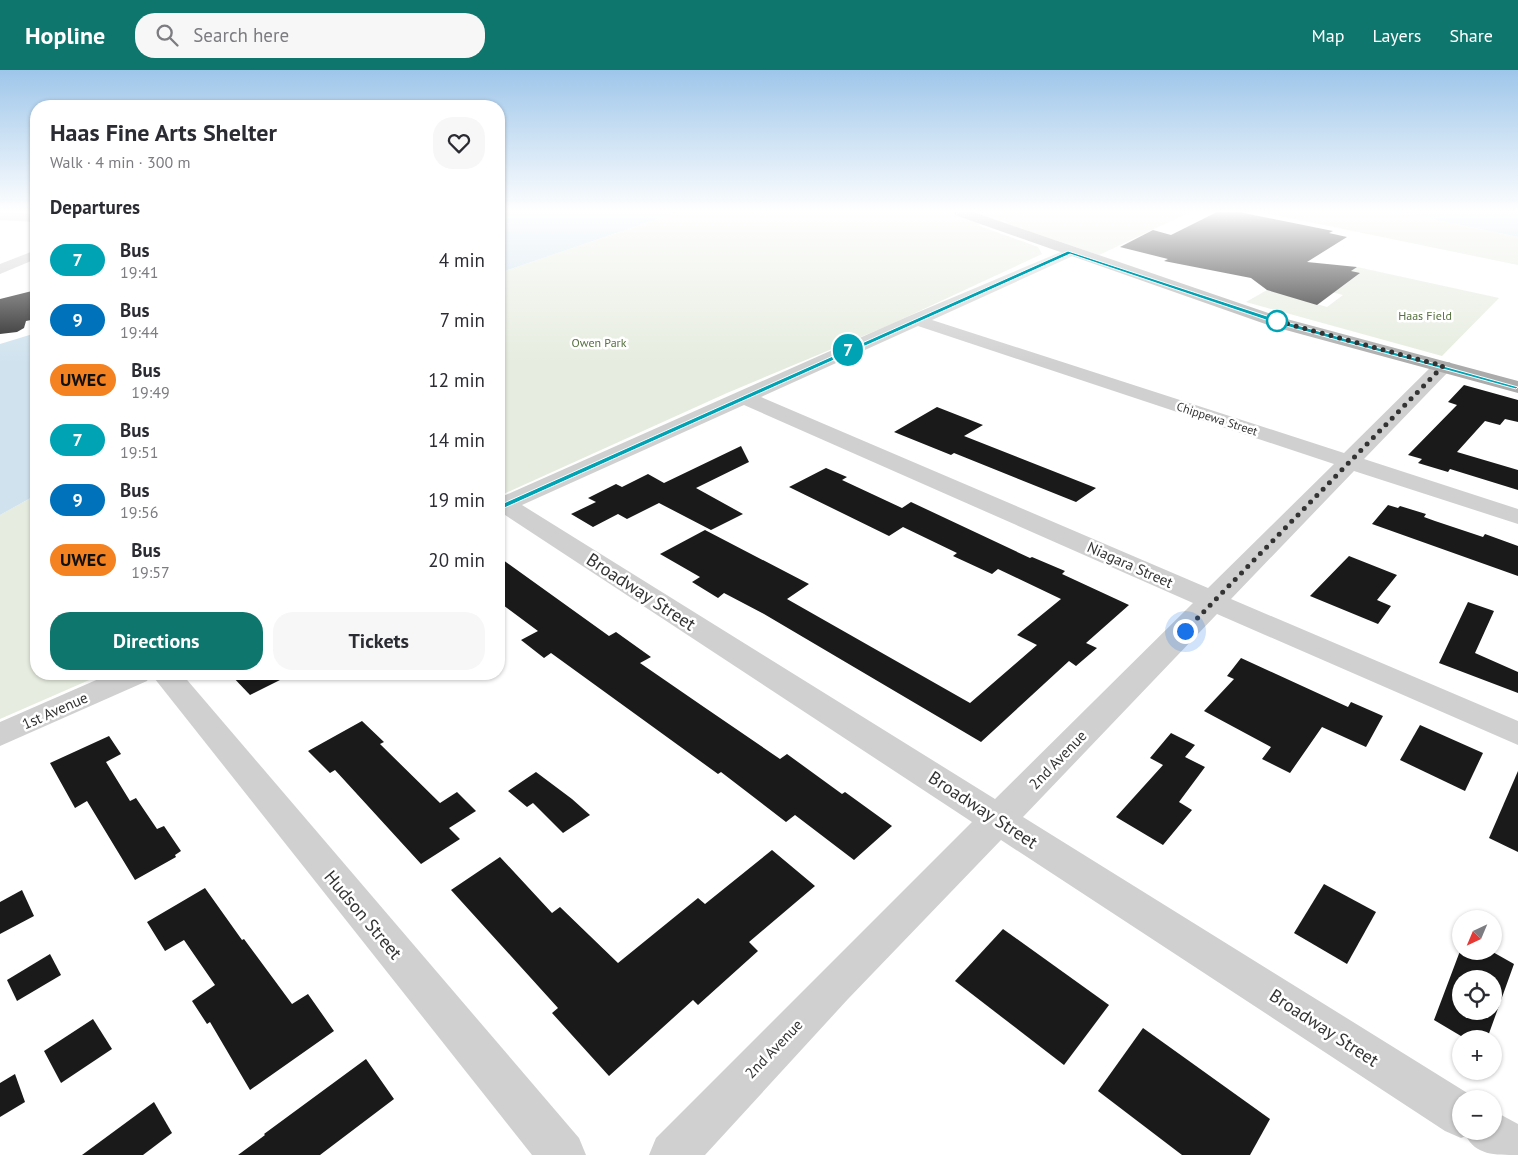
<!DOCTYPE html>
<html lang="en">
<head>
<meta charset="utf-8">
<style>
  :root { --surface:#fff; --page:#f7f7f7; --text:#2b2b33; --muted:#7c7c81; --accent:#0f766e }
  body { margin:0; font-family:"PT Sans",sans-serif; background:var(--page); color:var(--text); height:100vh; display:flex; flex-direction:column; font-size:19px; white-space:nowrap }
  * { box-sizing:border-box; margin:0 }
  p { font-size:16px; color:var(--muted) }
  .icon { flex:none; width:28px; height:28px; fill:none; stroke:currentColor; stroke-width:2; stroke-linecap:round; stroke-linejoin:round }
  .map { position:relative; flex:1; overflow:hidden }
  .sheet { position:absolute; left:30px; top:30px; width:475px; height:580px; display:flex; flex-direction:column; background:var(--surface); border-radius:20px; box-shadow:0 1px 4px #0004 }
  .sheet>* { flex:none }
  .badge { padding:0 10px; border-radius:16px; font-size:18px; line-height:32px }
  .needle { width:32px; rotate:224deg }
  .buttons { position:absolute; left:1452px; top:840px; display:grid; gap:10px }
  .buttons a { display:grid; place-items:center; width:50px; height:50px; border-radius:50%; background:var(--surface); box-shadow:0 1px 4px #0004; font-size:25px }
  .you { position:absolute; width:25px; height:25px; margin:-12px; border:4px solid #fff; border-radius:50%; background:#1a73e8; box-shadow:0 0 0 8px #1a73e833 }
  .map>.badge { position:absolute; translate:-50% -50%; box-shadow:0 0 0 2px #fff }
  h2 { padding:0 20px; font-size:19px; line-height:45px }
  .round { display:grid; place-items:center; flex:none; width:52px; height:52px; border-radius:20px; background:var(--page) }
  .overview { display:flex; align-items:center; justify-content:space-between; height:85px; padding:0 20px }
  h1 { font-size:24px; font-weight:800; line-height:38px }
  .cta { display:flex; gap:10px; margin-top:auto; padding:10px 20px }
  .cta a { flex:1; height:58px; border-radius:20px; background:var(--accent); color:#fff; font-size:20px; font-weight:800; line-height:58px; text-align:center }
  .cta a+a { background:var(--page); color:var(--text) }
  ul { padding:0; list-style:none }
  li { display:flex; align-items:center; gap:15px; height:60px; padding:0 20px }
  li div { flex:1 }
  li b { display:block; font-size:19px }
  li em { font-style:normal }
  li .badge { min-width:55px; font-weight:700; text-align:center }
  header { display:flex; align-items:center; gap:30px; box-sizing:border-box; height:70px; padding:0 25px; background:var(--accent); color:#fff }
  header strong { font-size:24px }
  nav { display:flex; gap:28px; margin-inline-start:auto; font-size:18px }
  .search { width:350px; height:45px; background:var(--page); display:flex; align-items:center; gap:12px; box-sizing:border-box; padding:0 18px; border-radius:20px; color:var(--muted); font-size:19px }
  .map>svg:first-child { display:block }
  .green { fill:#e6ecdf }
  .water { fill:#cfe2ee }
  .building { fill:#1a1a1a; fill-rule:evenodd }
  .lines { fill:none; stroke-linecap:round; stroke-linejoin:round }
  .minor { fill:#d0d0d0; fill-rule:evenodd }
  .major { fill:#ababab; fill-rule:evenodd }
  .line { fill:#00a3b4; stroke:#fff }
  .walk { stroke:#333; stroke-width:5; stroke-dasharray:0 9 }
  .stop-dot { fill:#fff; stroke:#00a3b4; stroke-width:2.5 }
  .labels { text-anchor:middle; stroke-width:5; stroke-linejoin:round; paint-order:stroke }
  .far-park-label { font-size:12px; fill:#56703f; stroke:#fff }
  .far-street-label { font-size:12px; fill:#333; stroke:#fff }
  .street-label { font-size:15px; fill:#333; stroke:#fff }
  .near-street-label { font-size:18px; fill:#333; stroke:#fff }
</style>
</head>
<body>
<header>
<strong>Hopline</strong>
<div class="search"><svg class="icon" aria-label="search" viewBox="0 0 24 24"><circle cx="10" cy="10" r="6"/><path d="M15 15l6 6"/></svg>Search here</div>
<nav><a>Map</a><a>Layers</a><a>Share</a></nav>
</header>
<div class="map">
<svg width="1518" height="1085" viewBox="0 0 1518 1085">
  <rect width="100%" height="100%" fill="#fff"/>
  <g class="green">
    <path d="M678 142H1190L1099 185 1005 153 1007 152 1002 150 977 155 1038 177 1042 184 887 256 727 323 499 426V203Z"/>
    <path d="M1260 142H1399L1518 167V195Z"/>
    <path d="M1357 197 1499 228 1442 286 1246 232 1267 220 1327 237 1343 225 1316 218H1340L1359 204 1351 201Z"/>
    <path d="M36 425V604H103L0 649V445Z"/>
  </g>
  <g class="water">
    <path d="M499 142H678L499 203Z"/>
    <path d="M1399 142H1518V167Z"/>
    <path d="M36 263V425L0 445V274Z"/>
  </g>
  <g class="building">
    <path d="M1217 142H1239L1333 161 1329 163 1347 167 1307 192 1357 197 1351 201 1360 203 1317 235 1267 220 1251 208 1164 191 1168 189 1120 177 1153 160 1171 165Z"/>
    <path d="M36 220V249L26 251 24 258 17 262 0 264V229Z"/>
    <path d="M1464 315 1518 330V352L1505 349 1500 355 1485 351 1457 382 1518 400V420L1450 399 1448 402 1418 393 1422 389 1408 385 1457 335 1448 332Z"/>
    <path d="M937 337 983 355 964 366 1096 418 1076 432 954 383 951 385 894 362Z"/>
    <path d="M741 376 749 392 696 418 743 444 711 460 659 433 627 449 618 444 593 457 571 444 596 432 588 428 616 414 622 417 648 404 664 413Z"/>
    <path d="M826 398 847 407 842 410 902 438 911 432 1030 488 1032 487 1065 501 1062 504 1129 535 1086 573 1097 578 1076 596 1069 591 981 672 764 544 724 523 718 528 692 512 700 507 660 484 705 460 809 514 787 529 970 633 1037 575 1017 565 1061 529 998 499 992 504 953 486 957 483 903 457 889 466 789 417Z"/>
    <path d="M1388 435 1398 438 1400 436 1426 444 1424 447 1435 451 1483 467 1485 464 1518 476V506L1372 454Z"/>
    <path d="M1349 486 1397 505 1377 530 1391 536 1378 554 1310 526Z"/>
    <path d="M499 487 609 566 616 562 651 587 640 593 701 635 780 689 787 684 842 724 845 722 892 756 854 790 795 745 786 752 721 702 718 704 551 583 544 588 521 570 538 561 499 532Z"/>
    <path d="M1468 532 1494 541 1475 583 1518 602V623L1439 593Z"/>
    <path d="M1241 588 1348 637 1351 632 1383 646 1366 677 1322 657 1290 703 1262 689 1271 677 1204 641 1234 609 1227 606Z"/>
    <path d="M230 604H292L250 625Z"/>
    <path d="M362 651 384 672 380 674 440 733 457 722 476 741 449 758 460 769 421 794 335 700 330 703 308 681Z"/>
    <path d="M1420 655 1483 683 1465 721 1400 690Z"/>
    <path d="M1171 663 1195 675 1185 687 1205 697 1179 732 1192 740 1163 775 1116 747 1163 695 1150 688Z"/>
    <path d="M109 666 121 684 106 692 130 731 136 728 157 759 164 756 181 781 175 785 176 787 135 810 87 731 75 738 50 693Z"/>
    <path d="M1518 701V782L1489 768Z"/>
    <path d="M536 702 572 729 590 745 563 763 533 733 527 737 508 721Z"/>
    <path d="M772 780 815 816 749 872 758 881 698 935 693 930 609 1006 552 943 558 938 451 820 500 787 552 843 560 837 618 893 698 828 705 834Z"/>
    <path d="M1324 814 1376 842 1347 894 1294 863Z"/>
    <path d="M205 818 242 870 244 869 292 934 308 924 334 961 250 1020 210 952 207 954 192 931 215 915 184 870 165 881 147 852Z"/>
    <path d="M22 820 34 846 0 864V832Z"/>
    <path d="M1003 859 1109 935 1064 995 955 911Z"/>
    <path d="M1460 881H1491L1514 894 1487 969H1466L1434 950ZM1461 909H1494V941H1461Z"/>
    <path d="M50 884 61 905 17 931 7 910Z"/>
    <path d="M93 949 112 979 61 1013 44 981Z"/>
    <path d="M1143 958 1270 1049 1250 1085H1182L1098 1021Z"/>
    <path d="M366 989 394 1029 320 1085H238L265 1065 264 1064Z"/>
    <path d="M15 1004 25 1032 0 1047V1013Z"/>
    <path d="M154 1032 172 1063 143 1085H82Z"/>
  </g>
  <g class="lines">
    <g class="minor">
      <path d="M0 142 36 144V152L0 150Z"/>
      <path d="M1070 178 1075 179 1077 182 1075 185 932 250 1344 383 1436 292H1450L1452 296 1450 300 1364 389 1518 439V454L1354 401 1231 529 1518 651V675L1217 544 1023 747 1477 1029H1461V1061H1494V1041L1518 1054V1085C1494 1085 1476 1085 1466 1066L1461 1068 1445 1061 1001 770 848 929 705 1085H649L656 1068 972 752 502 443 499 444V428L909 246ZM918 256 1334 394 1208 518 761 327ZM744 335 1193 533 995 729 522 435Z"/>
      <path d="M36 180V189L0 204V194Z"/>
      <path d="M110 604H151L147 611 0 676V652Z"/>
      <path d="M151 604H182L579 1068 586 1085H532Z"/>
    </g>
    <path class="major" d="M954 142H973L1283 248 1518 311V323L1271 256 955 145Z"/>
  </g>
  <linearGradient id="sky" x2="0" y2="1"><stop stop-color="#9ec6ea"/><stop offset="0.48" stop-color="#fff"/><stop offset="1" stop-color="#fff" stop-opacity="0"/></linearGradient>
  <rect width="1518" height="294" fill="url(#sky)"/>
  <path class="line" d="M1068 181 1279 250 1518 317 1516 319 1275 253 1070 184 502 439 495 437Z"/>
  <g class="lines">
    <path class="walk" d="M1185 561 1443 296 1277 251"/>
  </g>
  <circle class="stop-dot" cx="1277" cy="251" r="10"/>
  <g class="labels">
    <g class="far-park-label">
      <text x="1425" y="250">Haas Field</text>
      <text x="599" y="277">Owen Park</text>
    </g>
    <g class="far-street-label">
      <text transform="translate(1217 349) rotate(18)" y="4">Chippewa Street</text>
    </g>
    <g class="street-label">
      <text transform="translate(1130 495) rotate(24)" y="5">Niagara Street</text>
      <text transform="translate(55 641) rotate(-24)" y="5">1st Avenue</text>
      <text transform="translate(1058 690) rotate(-46)" y="5">2nd Avenue</text>
      <text transform="translate(774 979) rotate(-46)" y="5">2nd Avenue</text>
    </g>
    <g class="near-street-label">
      <text transform="translate(641 522) rotate(33)" y="6">Broadway Street</text>
      <text transform="translate(983 740) rotate(33)" y="6">Broadway Street</text>
      <text transform="translate(363 845) rotate(50)" y="6">Hudson Street</text>
      <text transform="translate(1324 958) rotate(33)" y="6">Broadway Street</text>
    </g>
  </g>
</svg>
<div class="buttons">
<a><svg class="needle" viewBox="-14 -14 28 28"><path d="M0-13l5 13h-10z" fill="#e53935"/><path d="M0 13l5-13h-10z" fill="#7c7c81"/></svg></a>
<a><svg class="icon" aria-label="locate" viewBox="0 0 24 24"><circle cx="12" cy="12" r="6"/><path d="M12 2v4M12 18v4M2 12h4M18 12h4"/></svg></a>
<a>+</a>
<a>−</a>
</div>
<div class="you" style="left:1185px;top:561px"></div>
<b class="badge" style="left:848px;top:280px;background:#00a3b4;color:#fff">7</b>
<section class="sheet">
<div class="overview"><div><h1>Haas Fine Arts Shelter</h1><p>Walk · 4 min · 300 m</p></div><a class="round"><svg class="icon" aria-label="heart" viewBox="0 0 24 24"><path d="M12 20l-8-8c-3-5 5-10 8-4 3-6 11-1 8 4z"/></svg></a></div>
<h2>Departures</h2>
<ul>
<li><span class="badge" style="background:#00a3b4;color:#fff">7</span><div><b>Bus</b><p>19:41</p></div><em>4 min</em></li>
<li><span class="badge" style="background:#0072bc;color:#fff">9</span><div><b>Bus</b><p>19:44</p></div><em>7 min</em></li>
<li><span class="badge" style="background:#f58220;color:#111">UWEC</span><div><b>Bus</b><p>19:49</p></div><em>12 min</em></li>
<li><span class="badge" style="background:#00a3b4;color:#fff">7</span><div><b>Bus</b><p>19:51</p></div><em>14 min</em></li>
<li><span class="badge" style="background:#0072bc;color:#fff">9</span><div><b>Bus</b><p>19:56</p></div><em>19 min</em></li>
<li><span class="badge" style="background:#f58220;color:#111">UWEC</span><div><b>Bus</b><p>19:57</p></div><em>20 min</em></li>
</ul>
<div class="cta"><a>Directions</a><a>Tickets</a></div>
</section>
</div>
</body>
</html>
